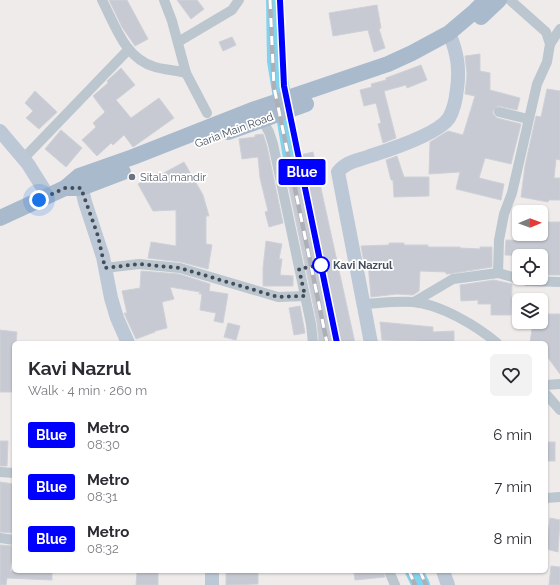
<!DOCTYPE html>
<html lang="en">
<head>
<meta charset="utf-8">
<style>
  :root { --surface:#fff; --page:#f2f2f3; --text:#2b2b33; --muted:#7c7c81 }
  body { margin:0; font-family:Raleway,sans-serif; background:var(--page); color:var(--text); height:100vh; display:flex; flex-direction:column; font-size:15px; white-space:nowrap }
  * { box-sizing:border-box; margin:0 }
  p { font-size:13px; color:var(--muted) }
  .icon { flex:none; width:22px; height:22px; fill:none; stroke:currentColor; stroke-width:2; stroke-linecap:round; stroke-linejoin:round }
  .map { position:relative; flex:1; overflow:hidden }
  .sheet { position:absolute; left:12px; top:341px; width:536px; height:232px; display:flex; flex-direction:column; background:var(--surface); border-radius:6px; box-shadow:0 1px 3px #0004 }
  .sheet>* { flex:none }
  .badge { padding:0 8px; border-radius:3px; font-size:14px; line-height:26px }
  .needle { width:26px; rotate:89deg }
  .tools { position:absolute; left:512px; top:205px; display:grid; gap:8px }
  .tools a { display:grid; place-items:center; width:36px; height:36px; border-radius:6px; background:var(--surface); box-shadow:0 1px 3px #0004; font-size:20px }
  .you { position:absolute; width:20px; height:20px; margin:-10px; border:3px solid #fff; border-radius:50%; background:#1a73e8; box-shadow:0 0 0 6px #1a73e833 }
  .map>.badge { position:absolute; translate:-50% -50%; box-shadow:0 0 0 2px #fff }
  .round { display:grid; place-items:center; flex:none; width:42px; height:42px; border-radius:6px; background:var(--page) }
  .overview { display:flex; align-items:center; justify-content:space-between; height:68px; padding:0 16px }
  h1 { font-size:19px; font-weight:700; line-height:30px }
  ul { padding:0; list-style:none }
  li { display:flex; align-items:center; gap:12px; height:52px; padding:0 16px }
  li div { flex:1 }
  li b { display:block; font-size:15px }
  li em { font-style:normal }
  li .badge { min-width:44px; font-weight:700; text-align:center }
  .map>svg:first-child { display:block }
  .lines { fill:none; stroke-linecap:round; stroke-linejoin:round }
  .river { stroke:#81d4ef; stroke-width:18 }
  .building { fill:#c7cad2; stroke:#cfd1d8 }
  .street { stroke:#bbc6cf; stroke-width:10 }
  .secondary { stroke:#bdc8d6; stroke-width:14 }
  .primary { stroke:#a9bacd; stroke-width:16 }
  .rail-casing { stroke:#adb1b7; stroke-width:4.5 }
  .rail { stroke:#fff; stroke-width:3; stroke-dasharray:9; stroke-linecap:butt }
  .line-casing { stroke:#fff; stroke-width:9 }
  .line { stroke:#00f; stroke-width:6 }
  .walk { stroke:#434e5a; stroke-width:4; stroke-dasharray:0 7.2 }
  .worship-dot { fill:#6b7280; stroke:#fff; stroke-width:1.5 }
  .stop-dot { fill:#fff; stroke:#00f; stroke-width:2 }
  .labels { text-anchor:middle; stroke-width:3.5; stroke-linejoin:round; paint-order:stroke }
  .street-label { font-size:11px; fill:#434e5a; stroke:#fff }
  .worship-label { font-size:11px; fill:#5b616d; stroke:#fff; text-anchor:start }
  .stop-label { font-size:11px; font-weight:bold; fill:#434e5a; stroke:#fff; text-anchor:start }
</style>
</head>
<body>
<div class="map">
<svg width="560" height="585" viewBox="0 0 560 585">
  <rect width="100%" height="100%" fill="#efebeb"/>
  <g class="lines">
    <g class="river">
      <path d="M275 0 276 61 296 182"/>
      <path d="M414 571 421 585"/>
    </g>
  </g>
  <g class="building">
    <path d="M109 0H127L148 39 135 46 122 27Z"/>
    <path d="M177 0H197L204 9 191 19Z"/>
    <path d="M377 5 381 28 379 29 385 48 374 52 368 30 333 36 329 13Z"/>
    <path d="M232 37 236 45 223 51 219 42Z"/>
    <path d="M480 54V71L490 73V90L520 98 517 110 498 106 493 111V114L497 118 521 124 511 164 485 158 479 178 504 184 501 200 456 189 460 172 429 174 430 142 448 131 463 135 475 96 465 94 467 74 465 56Z"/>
    <path d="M421 65 427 80 407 88 406 85 384 91 396 138 383 143 378 124 381 123 376 103 364 106 360 90 372 87 371 84 386 80V78Z"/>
    <path d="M121 68 135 85 116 100 131 118 159 98 174 118 136 145 133 147 124 135 113 145 111 143 97 156 82 140 96 127 93 123 105 112 93 96 108 83 107 81Z"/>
    <path d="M547 89 560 91V160L556 159 554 178H560V200H549L548 202 521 197 525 166 536 116 541 117Z"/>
    <path d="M35 91 57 112 39 129 26 118 33 111 25 103Z"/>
    <path d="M61 130 82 148 66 167 45 149Z"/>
    <path d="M255 135 263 134 267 146 283 223 269 227 265 212 268 211 260 178 258 157 242 159 239 139 255 137Z"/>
    <path d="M313 152 355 343H319L317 323 283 159Z"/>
    <path d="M397 156 404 177H429V196L394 197 393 180H391L386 160Z"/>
    <path d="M184 162 203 195 209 216H206V244L212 245 208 269 181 262 148 258 151 242 176 246V210L153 211 138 184 158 173 160 175Z"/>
    <path d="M541 222H560V275H541V256L505 255 506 240 532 241V234H541Z"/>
    <path d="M266 241 282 244 279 259H282L280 275 293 276V286H263V268Z"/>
    <path d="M389 243H404V245H428V247H460V248L480 249V247H492V267L448 274H446V272L420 271 419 291 413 295 397 294 371 297 368 263H364L361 246 389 245Z"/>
    <path d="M141 271 179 274 210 284 209 291 228 294 223 323 214 321 216 313 200 310 202 294H199L200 292 170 287 174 299 162 302 167 328 155 331V332L136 339 124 313H127L122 291 140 288Z"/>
    <path d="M494 280 512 284 511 315H491V304H478V300L461 301 460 285Z"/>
    <path d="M300 306 305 333 294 335 289 308Z"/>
    <path d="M547 314H560V374L546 355V343H530L533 322 547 324Z"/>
    <path d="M380 322 433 327V332L454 331V343H420L418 341 382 340Z"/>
    <path d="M228 323 240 326 236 340 224 337Z"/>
    <path d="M0 330 17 332 16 343H14V392H0Z"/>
    <path d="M0 441H8L7 466H0Z"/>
    <rect x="546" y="442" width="9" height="19"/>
    <path d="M0 482 14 484V533L0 532Z"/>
    <path d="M550 518 560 520 558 552 546 549Z"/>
    <path d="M0 545 14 546 10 571H52V580L7 578 6 585H0Z"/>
    <path d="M551 566 560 567V585H549Z"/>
    <path d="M137 571H158V585H136Z"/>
    <path d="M226 571H258V584L226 585Z"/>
    <path d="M364 571H383L385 577 355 580 354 572Z"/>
  </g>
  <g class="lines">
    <g class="street">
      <path d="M102 0C115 25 125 59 155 67 165 70 176 70 186 73L172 21 164 0"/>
      <path d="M510 0 546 32 550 44 547 62 537 84 512 193 504 214 499 240 498 273 527 281 560 282"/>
      <path d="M178 42 232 10 239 0"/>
      <path d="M550 44 560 29"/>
      <path d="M186 73 207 113"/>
      <path d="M499 112 528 119"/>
      <path d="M260 116 269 132 273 144 311 324 313 343"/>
      <path d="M23 159 128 50"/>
      <path d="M105 268 139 264 180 268 278 297 305 296"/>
      <path d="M414 302 453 279 498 273"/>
      <path d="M364 304C380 303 396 301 413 302 440 304 477 326 497 343"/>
      <path d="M546 385 560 384"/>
      <path d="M546 394 560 410"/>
      <path d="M0 472 14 473"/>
      <path d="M546 498 560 497"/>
      <path d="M0 538 14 540"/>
      <path d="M389 571 395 585"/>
    </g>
    <g class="secondary">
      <path d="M0 131 28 164 48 196"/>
      <path d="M79 177 85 202 103 257 111 298 117 318 128 343"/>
      <path d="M371 343 338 172C347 161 357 161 370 156 389 150 438 134 449 118 454 109 456 99 457 89 460 68 457 52 449 33"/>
      <path d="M443 571 448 585"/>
      <path d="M212 585V571"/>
    </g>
    <g class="primary">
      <path d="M481 17 499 0"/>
      <path d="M228 132 306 104"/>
      <path d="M65 188H81L123 172"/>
      <path d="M0 218 65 188 79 176 133 157 255 109 388 64 412 53 449 33 475 11 486 0"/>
    </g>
    <defs>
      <g id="rail">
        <path d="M270 0 274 87 327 343"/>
        <path d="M280 0 284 86 337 343"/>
        <path d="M409 571 415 585"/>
        <path d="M420 571 426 585"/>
      </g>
    </defs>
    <use href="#rail" class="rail-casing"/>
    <use href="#rail" class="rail"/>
  </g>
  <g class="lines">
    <defs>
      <path id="line" d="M280 0 284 86 337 343"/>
    </defs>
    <use href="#line" class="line-casing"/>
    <use href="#line" class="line"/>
    <path class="walk" d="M39 200 65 188H81L98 236 105 268 139 264 180 268 278 297 305 296 299 269 321 265"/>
  </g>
  <circle class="worship-dot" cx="132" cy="177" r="4"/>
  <circle class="stop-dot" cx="321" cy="265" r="8"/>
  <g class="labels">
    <g class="street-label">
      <text transform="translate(234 130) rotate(-20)" y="4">Garia Main Road</text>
    </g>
    <g class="worship-label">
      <text x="140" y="181">Sitala mandir</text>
    </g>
    <g class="stop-label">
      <text x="333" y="269">Kavi Nazrul</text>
    </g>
  </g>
</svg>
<div class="tools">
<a><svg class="needle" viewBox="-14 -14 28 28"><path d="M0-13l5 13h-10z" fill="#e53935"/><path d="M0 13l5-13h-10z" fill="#7c7c81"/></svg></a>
<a><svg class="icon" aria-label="locate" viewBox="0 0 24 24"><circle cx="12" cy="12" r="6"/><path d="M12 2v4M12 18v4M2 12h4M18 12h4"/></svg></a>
<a><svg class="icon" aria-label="layers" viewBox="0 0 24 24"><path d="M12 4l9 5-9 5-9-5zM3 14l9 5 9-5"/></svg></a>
</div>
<div class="you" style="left:39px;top:200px"></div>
<b class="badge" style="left:302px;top:172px;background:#00f;color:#fff">Blue</b>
<section class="sheet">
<div class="overview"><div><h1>Kavi Nazrul</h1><p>Walk · 4 min · 260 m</p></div><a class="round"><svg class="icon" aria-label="heart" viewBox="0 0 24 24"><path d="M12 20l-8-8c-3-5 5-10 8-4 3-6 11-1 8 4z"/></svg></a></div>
<ul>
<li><span class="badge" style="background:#00f;color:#fff">Blue</span><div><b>Metro</b><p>08:30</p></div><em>6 min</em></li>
<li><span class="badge" style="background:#00f;color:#fff">Blue</span><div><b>Metro</b><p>08:31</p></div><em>7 min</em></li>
<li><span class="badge" style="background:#00f;color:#fff">Blue</span><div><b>Metro</b><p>08:32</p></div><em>8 min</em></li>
</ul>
</section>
</div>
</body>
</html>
